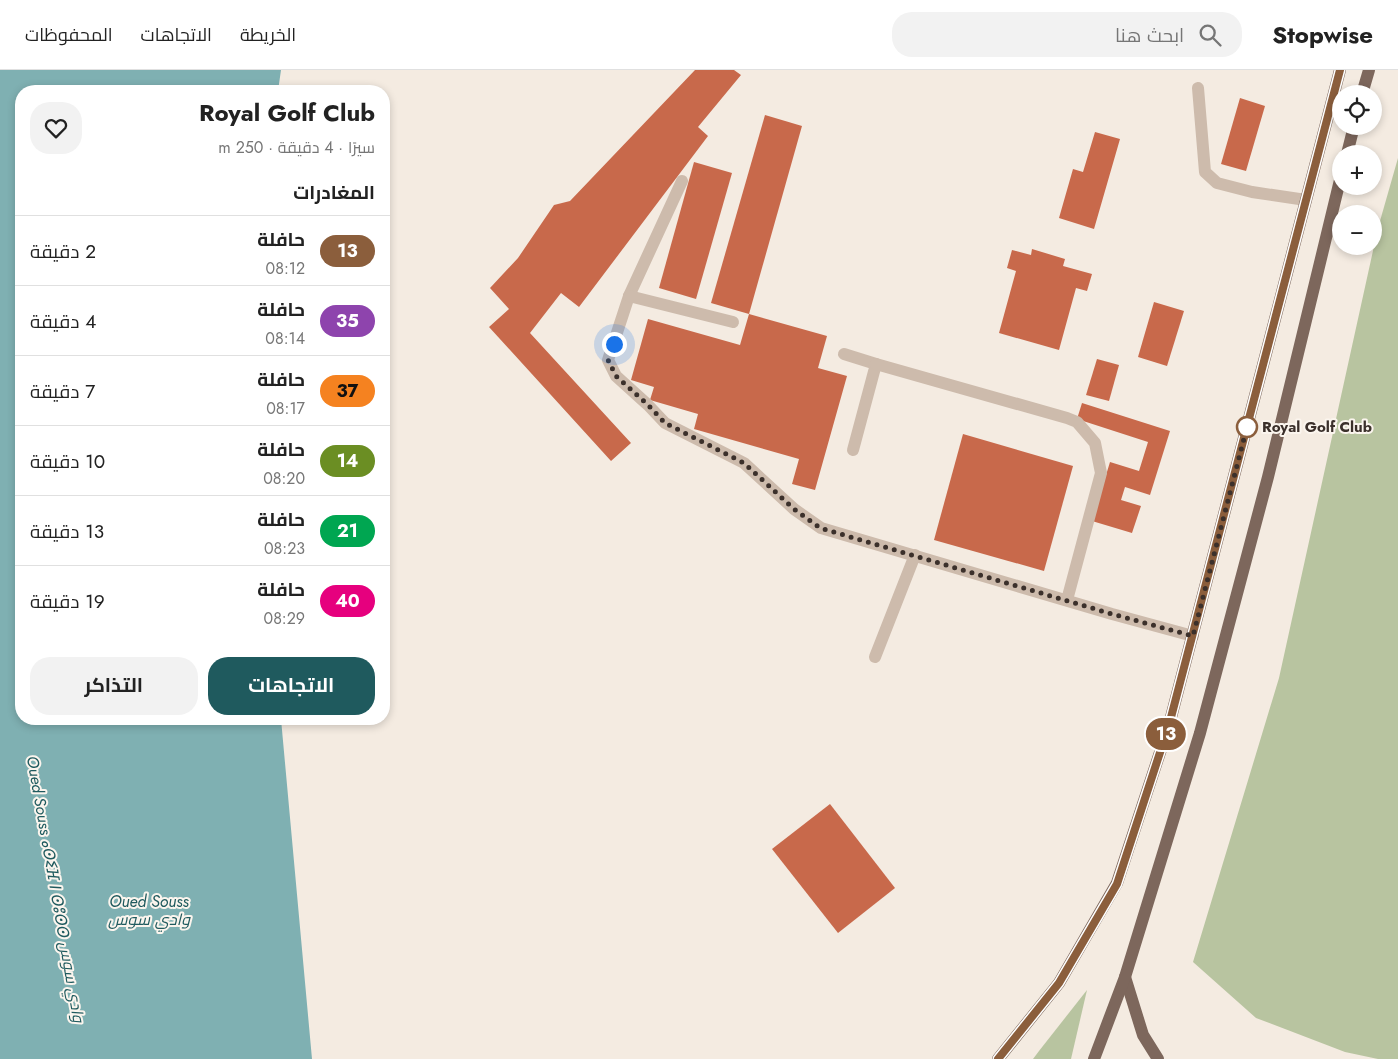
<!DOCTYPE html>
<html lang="ar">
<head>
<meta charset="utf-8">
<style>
  :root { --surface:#fff; --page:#f2f2f2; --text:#222; --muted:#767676; --line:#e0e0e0; --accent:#1f5a5e }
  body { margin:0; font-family:Jost,Cairo,"Noto Sans Tifinagh",sans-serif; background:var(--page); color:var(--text); direction:rtl; height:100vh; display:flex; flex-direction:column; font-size:19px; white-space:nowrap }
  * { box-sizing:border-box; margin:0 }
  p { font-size:16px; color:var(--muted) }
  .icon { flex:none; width:28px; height:28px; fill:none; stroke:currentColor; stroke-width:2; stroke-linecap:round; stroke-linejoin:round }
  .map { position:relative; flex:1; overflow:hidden; direction:ltr }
  .drawer { position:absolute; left:15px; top:15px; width:375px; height:640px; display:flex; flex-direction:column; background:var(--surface); border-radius:20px; box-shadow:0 2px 8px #0003; direction:rtl }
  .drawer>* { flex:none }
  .badge { padding:0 10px; border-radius:16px; font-size:18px; line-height:32px }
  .tools { position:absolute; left:1332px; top:15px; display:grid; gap:10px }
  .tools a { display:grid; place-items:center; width:50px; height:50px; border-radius:50%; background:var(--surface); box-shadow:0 2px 8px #0003; font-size:25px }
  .you { position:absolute; width:25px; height:25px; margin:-12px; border:4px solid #fff; border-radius:50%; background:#1a73e8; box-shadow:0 0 0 8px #1a73e833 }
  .map>.badge { position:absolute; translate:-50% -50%; box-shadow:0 0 0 2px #fff }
  h2 { padding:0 15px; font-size:19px; line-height:45px }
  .round { display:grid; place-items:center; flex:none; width:52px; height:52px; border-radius:20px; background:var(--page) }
  .head { display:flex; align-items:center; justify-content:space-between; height:85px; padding:0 15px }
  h1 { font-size:24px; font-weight:700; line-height:38px }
  .cta { display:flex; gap:10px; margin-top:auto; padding:10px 15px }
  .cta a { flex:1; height:58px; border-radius:20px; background:var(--accent); color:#fff; font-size:20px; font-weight:700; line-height:58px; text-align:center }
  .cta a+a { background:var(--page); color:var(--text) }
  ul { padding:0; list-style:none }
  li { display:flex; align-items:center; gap:15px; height:70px; padding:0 15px; border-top:1px solid var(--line) }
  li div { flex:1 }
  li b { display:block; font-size:19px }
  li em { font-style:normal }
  li .badge { min-width:55px; font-weight:700; text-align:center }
  header { display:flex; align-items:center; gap:30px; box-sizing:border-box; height:70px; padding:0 25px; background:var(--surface); border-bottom:1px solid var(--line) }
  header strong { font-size:24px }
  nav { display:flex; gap:28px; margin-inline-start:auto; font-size:18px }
  .search { width:350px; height:45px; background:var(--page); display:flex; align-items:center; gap:12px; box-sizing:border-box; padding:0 18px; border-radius:20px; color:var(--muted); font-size:19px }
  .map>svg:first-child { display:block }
  .green { fill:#b8c4a0 }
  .water { fill:#7fb0b2 }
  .building { fill:#c8694b }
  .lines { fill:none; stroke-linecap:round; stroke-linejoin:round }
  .service { stroke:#cdbbac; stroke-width:12 }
  .primary { stroke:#7d675c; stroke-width:12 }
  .line-casing { stroke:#fff; stroke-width:11 }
  .line { stroke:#8b5e3c; stroke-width:8 }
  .walk { stroke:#3b302b; stroke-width:5; stroke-dasharray:0 9 }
  .stop-dot { fill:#fff; stroke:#8b5e3c; stroke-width:2.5 }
  .labels { text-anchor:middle; stroke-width:4; stroke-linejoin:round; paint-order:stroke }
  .stop-label { font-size:15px; font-weight:bold; fill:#3b302b; stroke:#fbf5ee; text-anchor:start }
  .water-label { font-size:16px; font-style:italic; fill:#1f5a5e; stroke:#fbf5ee }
</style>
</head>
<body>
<header>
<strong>Stopwise</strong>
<div class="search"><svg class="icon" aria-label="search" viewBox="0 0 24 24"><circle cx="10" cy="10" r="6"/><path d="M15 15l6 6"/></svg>ابحث هنا</div>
<nav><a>الخريطة</a><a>الاتجاهات</a><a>المحفوظات</a></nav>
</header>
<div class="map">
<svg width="1398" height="989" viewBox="0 0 1398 989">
  <rect width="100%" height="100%" fill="#f4ebe1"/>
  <g class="green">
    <path d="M1398 88V989H1378L1345 982 1256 948 1193 892 1279 608 1378 158Z"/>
    <path d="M1087 920 1071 989H1033L1039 981Z"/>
  </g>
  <path class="water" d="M0 0H281L278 21H21V649H281L312 989H0Z"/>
  <g class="building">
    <path d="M695 0H734L741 5 698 57 708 66 579 237 561 223 530 263 631 373 611 391 489 257 509 239 490 218 518 188 554 135 570 131Z"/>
    <path d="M1240 28 1265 36 1246 101 1221 94Z"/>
    <path d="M765 45 802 56 749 244 711 233Z"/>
    <path d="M1095 62 1120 69 1094 159 1059 148 1073 99 1083 102Z"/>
    <path d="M694 92 732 103 696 229 659 218Z"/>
    <path d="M1032 179 1065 189 1063 196 1092 204 1087 221 1076 218 1059 280 999 263 1016 201 1007 198 1012 180 1031 185Z"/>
    <path d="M1154 232 1184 241 1167 296 1138 287Z"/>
    <path d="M749 244 827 266 818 298 847 306 815 420 792 414 799 389 694 359 698 344 650 330 654 317 631 310 648 249 740 275Z"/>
    <path d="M1097 289 1119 295 1109 331 1086 325Z"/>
    <path d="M1082 333 1170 361 1150 425 1125 417 1121 430 1141 436 1132 463 1092 451 1110 392 1139 401 1148 372 1077 349Z"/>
    <path d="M963 364 1073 396 1044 501 934 470Z"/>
    <path d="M830 734 895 818 838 863 772 779Z"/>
  </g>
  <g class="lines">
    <g class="service">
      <path d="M1198 18 1205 102 1217 113 1252 122 1306 130"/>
      <path d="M682 111 629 226 608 290 616 306 648 335 665 353 744 393 794 439 821 458 1112 544 1193 566"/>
      <path d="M629 226 733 252"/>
      <path d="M844 284 876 294 853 380"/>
      <path d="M876 294 1067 348 1077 352 1095 373 1101 403 1067 530"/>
      <path d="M875 587 915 485"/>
    </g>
    <g class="primary">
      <path d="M1362 24 1369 0"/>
      <path d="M1347 84 1354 56"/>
      <path d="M1125 907 1143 965 1158 989"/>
      <path d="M998 989 1059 913 1117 813 1169 655 1340 0"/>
      <path d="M1094 989 1125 907 1200 663 1268 407 1341 106"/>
    </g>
  </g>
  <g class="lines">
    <defs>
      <path id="line" d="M998 989 1059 913 1117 814 1169 655 1340 0"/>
    </defs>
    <use href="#line" class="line-casing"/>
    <use href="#line" class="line"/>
    <path class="walk" d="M614 274 608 290 616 306 648 335 665 353 744 393 794 439 820 458 1112 544 1193 566 1247 357"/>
  </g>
  <circle class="stop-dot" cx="1247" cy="357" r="10"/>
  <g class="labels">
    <g class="stop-label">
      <text x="1262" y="362">Royal Golf Club</text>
    </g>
    <g class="water-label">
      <text transform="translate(56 819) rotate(80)" y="6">Oued Souss ⴰⵙⵉⴼ ⵏ ⵙⵓⵙⵙ وادي سوس</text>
      <text x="149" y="837">Oued Souss<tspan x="149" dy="18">وادي سوس</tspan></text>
    </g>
  </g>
</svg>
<div class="tools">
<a><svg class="icon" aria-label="locate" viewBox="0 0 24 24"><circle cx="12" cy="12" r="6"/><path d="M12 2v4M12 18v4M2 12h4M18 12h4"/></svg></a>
<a>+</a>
<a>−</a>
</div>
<div class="you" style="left:614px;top:274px"></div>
<b class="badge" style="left:1166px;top:664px;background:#8b5e3c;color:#fff">13</b>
<section class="drawer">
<div class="head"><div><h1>Royal Golf Club</h1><p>سيرًا · 4 دقيقة · 250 m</p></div><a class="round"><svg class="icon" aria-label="heart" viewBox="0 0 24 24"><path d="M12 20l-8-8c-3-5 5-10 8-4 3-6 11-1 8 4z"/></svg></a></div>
<h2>المغادرات</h2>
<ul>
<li><span class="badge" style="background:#8b5e3c;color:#fff">13</span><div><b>حافلة</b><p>08:12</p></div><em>2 دقيقة</em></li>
<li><span class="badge" style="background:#8e44ad;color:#fff">35</span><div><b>حافلة</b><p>08:14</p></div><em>4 دقيقة</em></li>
<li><span class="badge" style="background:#f58220;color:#111">37</span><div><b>حافلة</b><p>08:17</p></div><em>7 دقيقة</em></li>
<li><span class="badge" style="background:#6b8e23;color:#fff">14</span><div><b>حافلة</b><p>08:20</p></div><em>10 دقيقة</em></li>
<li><span class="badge" style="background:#00a651;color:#fff">21</span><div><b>حافلة</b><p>08:23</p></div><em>13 دقيقة</em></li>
<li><span class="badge" style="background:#e6007e;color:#fff">40</span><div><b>حافلة</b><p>08:29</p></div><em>19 دقيقة</em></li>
</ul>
<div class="cta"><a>الاتجاهات</a><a>التذاكر</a></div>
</section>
</div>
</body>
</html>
